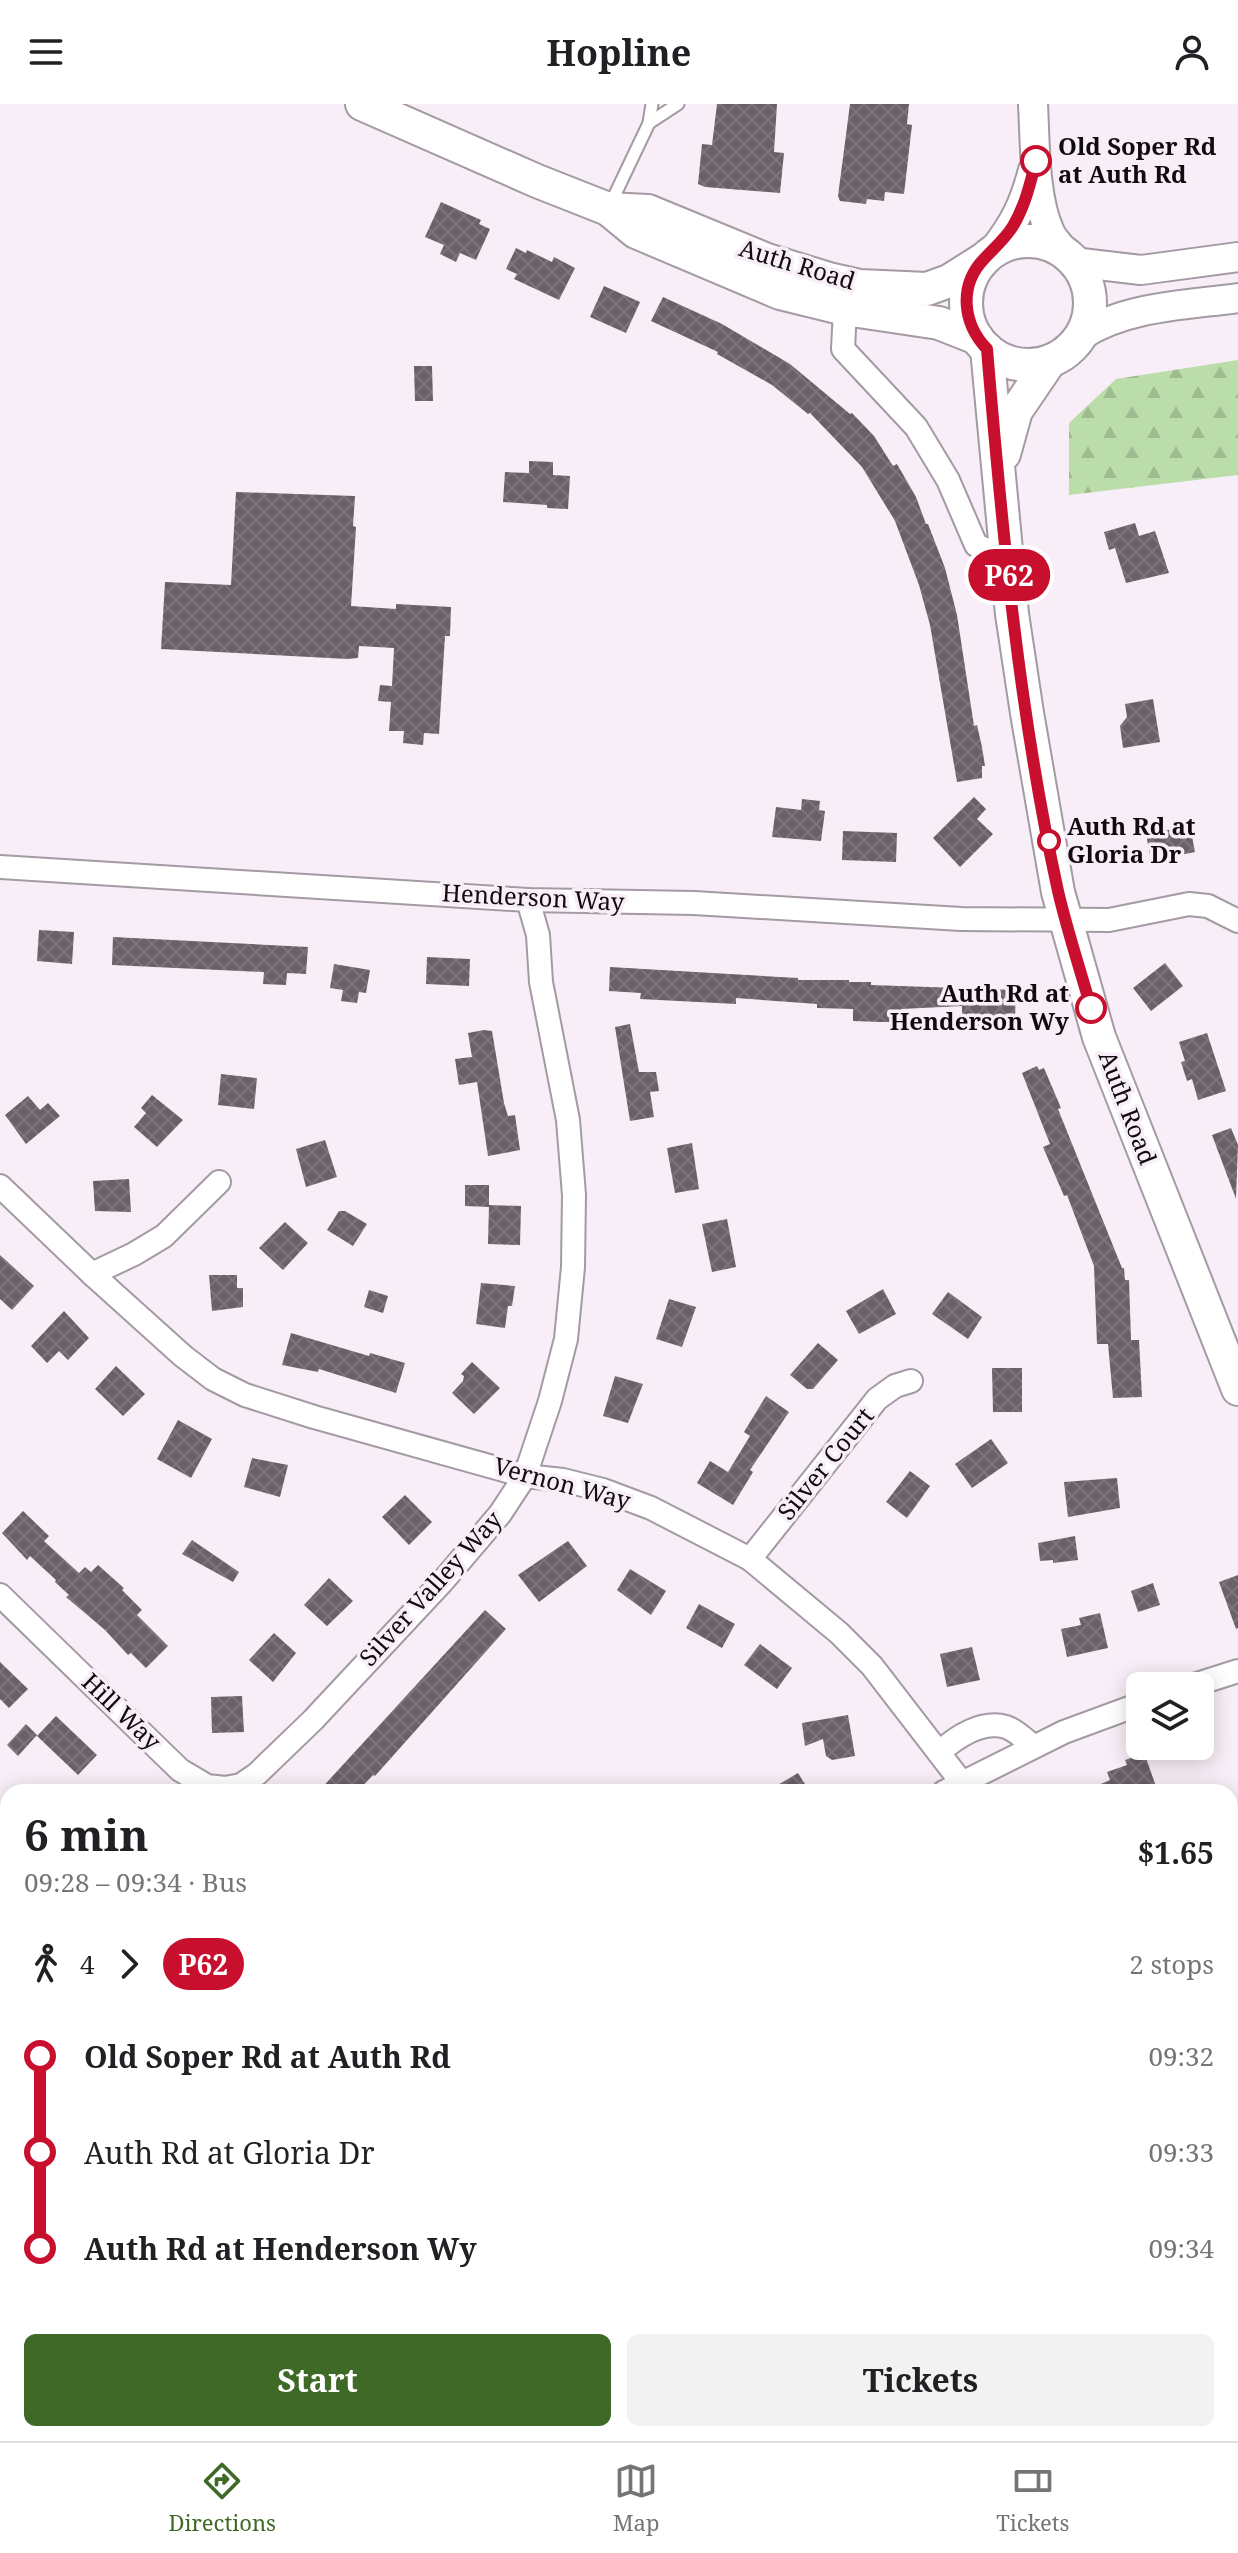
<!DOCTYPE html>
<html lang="en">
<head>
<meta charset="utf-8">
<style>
  :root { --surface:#fff; --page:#f2f2f2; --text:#202124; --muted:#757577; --line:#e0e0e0; --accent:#3e6927 }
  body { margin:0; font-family:"Noto Serif",serif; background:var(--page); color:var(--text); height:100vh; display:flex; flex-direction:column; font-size:30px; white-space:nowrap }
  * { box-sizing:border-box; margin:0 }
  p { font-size:26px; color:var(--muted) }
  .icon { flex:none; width:44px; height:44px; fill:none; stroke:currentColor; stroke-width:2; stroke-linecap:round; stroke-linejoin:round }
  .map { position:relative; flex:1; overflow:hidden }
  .side { position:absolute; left:0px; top:1680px; width:1238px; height:658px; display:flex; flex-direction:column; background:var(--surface); border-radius:24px 24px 0 0; box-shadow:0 4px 20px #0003 }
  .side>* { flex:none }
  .badge { padding:0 16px; border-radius:26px; font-size:28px; line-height:52px }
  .controls { position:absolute; left:1126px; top:1568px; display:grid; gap:16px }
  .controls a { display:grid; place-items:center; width:88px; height:88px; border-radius:12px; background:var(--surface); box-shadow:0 4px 20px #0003; font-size:40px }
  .map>.badge { position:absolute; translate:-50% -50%; box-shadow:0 0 0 4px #fff }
  .legs { display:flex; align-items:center; gap:12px; height:88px; padding:0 24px; font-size:26px }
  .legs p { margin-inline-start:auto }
  .headline { display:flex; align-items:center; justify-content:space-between; height:136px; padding:0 24px }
  h1 { font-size:44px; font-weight:700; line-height:60px }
  .primary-button { display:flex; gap:16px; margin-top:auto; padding:16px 24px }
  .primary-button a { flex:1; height:92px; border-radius:12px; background:var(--accent); color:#fff; font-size:32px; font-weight:700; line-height:92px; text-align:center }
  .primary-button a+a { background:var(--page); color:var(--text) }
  ul { padding:0 24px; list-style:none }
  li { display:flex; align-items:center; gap:28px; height:96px; font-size:30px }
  li i { display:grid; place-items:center; width:12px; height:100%; margin:0 10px; background:currentColor }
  li i::after { content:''; width:20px; height:20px; margin:-10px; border:6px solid; border-radius:50%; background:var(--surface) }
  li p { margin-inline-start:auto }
  li:first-child i { background:linear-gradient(#0000 50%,currentColor 0) }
  li:last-child i { background:linear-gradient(currentColor 50%,#0000 0) }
  header { display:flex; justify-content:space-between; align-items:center; height:104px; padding:0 24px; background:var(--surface); font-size:36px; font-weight:700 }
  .tabs { display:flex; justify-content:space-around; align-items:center; height:112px; border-top:2px solid var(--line); background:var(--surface); font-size:22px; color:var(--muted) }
  .tabs a { display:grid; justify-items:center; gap:4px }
  .tabs .current { color:var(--accent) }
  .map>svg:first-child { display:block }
  .forest { fill:url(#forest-firs) }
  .building { fill:url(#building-cross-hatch) }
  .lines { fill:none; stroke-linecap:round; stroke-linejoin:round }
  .service-casing { stroke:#a39aa3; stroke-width:15 }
  .minor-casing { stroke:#a39aa3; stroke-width:26 }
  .tertiary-casing { stroke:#a39aa3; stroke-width:32 }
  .secondary-casing { stroke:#a39aa3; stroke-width:36 }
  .motorway-casing { stroke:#a39aa3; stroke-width:46 }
  .service { stroke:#fff; stroke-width:11 }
  .minor { stroke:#fff; stroke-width:22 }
  .tertiary { stroke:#fff; stroke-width:28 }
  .secondary { stroke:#fff; stroke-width:32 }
  .motorway { stroke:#fff; stroke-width:42 }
  .line-1-casing { stroke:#fff; stroke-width:18 }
  .line-1 { stroke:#c8102e; stroke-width:12 }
  .stop-1-dot { fill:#fff; stroke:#c8102e; stroke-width:4 }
  .labels { text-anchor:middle; stroke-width:7; stroke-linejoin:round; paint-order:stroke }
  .stop-label { font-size:24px; font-weight:bold; fill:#0f0b0e; stroke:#f8eef7; text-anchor:start }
  .street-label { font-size:24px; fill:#0f0b0e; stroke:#f8eef7 }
</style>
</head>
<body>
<header><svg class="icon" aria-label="menu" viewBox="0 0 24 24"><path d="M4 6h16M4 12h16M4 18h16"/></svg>Hopline<svg class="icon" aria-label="person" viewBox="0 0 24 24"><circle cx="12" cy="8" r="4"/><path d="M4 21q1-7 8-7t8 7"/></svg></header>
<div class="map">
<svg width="1238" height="2337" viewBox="0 0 1238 2337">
  <defs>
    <pattern id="forest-firs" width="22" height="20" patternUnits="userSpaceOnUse" patternTransform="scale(2)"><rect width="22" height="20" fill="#baddaa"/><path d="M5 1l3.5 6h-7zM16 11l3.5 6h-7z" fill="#9fbc91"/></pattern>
    <pattern id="building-cross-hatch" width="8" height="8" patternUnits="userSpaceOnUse" patternTransform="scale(2)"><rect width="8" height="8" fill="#696068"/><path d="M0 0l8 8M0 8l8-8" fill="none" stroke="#7c767c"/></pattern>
  </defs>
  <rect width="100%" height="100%" fill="#f8eef7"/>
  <g class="forest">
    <path d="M1238 256V371L1069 391V319L1116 275Z"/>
    <path d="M0 1984 8 1992V2330H355L362 2337H0Z"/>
    <path d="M748 2330H892L891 2337H755Z"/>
  </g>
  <g class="building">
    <path d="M717 0H777L774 48 784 49 780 89 705 83 698 80 702 40 712 41Z"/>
    <path d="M850 0H909L907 20 912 21 904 90 885 88 884 97 867 95 866 100 840 97 838 92Z"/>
    <path d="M441 98 481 116 479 120 490 125 476 156 460 149 456 158 440 150 444 141 425 133Z"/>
    <path d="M516 144 526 149 527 146 552 158 554 153 575 164 559 196 514 175 517 170 506 165Z"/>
    <path d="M604 182 640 198 626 229 590 213Z"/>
    <path d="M663 193 722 220 790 260 850 310 852 309 874 332 893 362 897 360 916 393 926 420H928L945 464 957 511 974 622 977 621 982 643 985 662H982V674L957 678 930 521 919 481 895 417 862 363 810 309 808 310 772 281 717 250 718 248 651 217Z"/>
    <path d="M414 262H432L433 297H415Z"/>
    <path d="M529 357 553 358V371L570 372 568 405 547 404V401L503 398 505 368 529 369Z"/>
    <path d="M236 388 355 392 353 422 356 423 351 502 396 505V500L451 503 450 532H445L439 630 424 629 423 641 403 639 404 627H389L391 598 378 597 380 581 392 582 394 544 359 542 358 554 347 555 161 545 165 478 231 481Z"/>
    <path d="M1135 419 1139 432 1155 427 1169 469 1126 479 1115 444 1109 446 1104 428Z"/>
    <path d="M1153 595 1160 638 1123 644 1120 622 1127 613 1125 600Z"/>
    <path d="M974 693 986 705 977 715 993 730 960 763 933 734Z"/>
    <path d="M802 695 820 697 819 706 825 707 821 737 772 733 776 703 801 706Z"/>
    <path d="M1190 722 1195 748 1151 757 1146 730Z"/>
    <path d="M843 727 897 729 896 758 842 756Z"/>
    <path d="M39 826 74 828 72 860 37 857Z"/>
    <path d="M113 833 308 843 306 870 287 869 286 881 263 880 264 868 112 861Z"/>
    <path d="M427 853 470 855 469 882 426 880Z"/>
    <path d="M1165 859 1183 882 1151 907 1133 884Z"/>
    <path d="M334 860 370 866 366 889 359 888 357 899 341 897 343 886 330 884Z"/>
    <path d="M610 863 798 874V876H849V878H871V881L1016 886 1015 914H983V926H962V902L901 905V918H880L853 917V905L817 904V900L736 894V900L640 895 641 889 609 887Z"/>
    <path d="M630 920 639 968H656L659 987 650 988 654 1013 630 1017 615 923Z"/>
    <path d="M484 926 492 927 504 999 508 1012 515 1011 520 1046 488 1052 477 978 459 981 455 955 472 953 468 929Z"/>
    <path d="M1207 929 1226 987 1198 996 1192 975 1187 977 1181 958 1185 957 1179 938Z"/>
    <path d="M1037 962 1039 966 1044 964 1061 1004 1058 1005 1122 1164H1124L1125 1176H1129L1131 1236H1139L1142 1293 1113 1294 1108 1240H1097L1094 1162 1067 1091 1064 1092 1043 1043 1050 1040 1022 969Z"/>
    <path d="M221 970 257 974 254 1005 218 1001Z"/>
    <path d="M152 991 183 1016 157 1043 134 1023 146 1009 141 1004Z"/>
    <path d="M28 992 40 1006 48 999 60 1012 26 1040 5 1011Z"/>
    <path d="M1231 1024 1238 1041 1236 1095 1212 1031Z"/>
    <path d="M325 1036 337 1073 306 1083 296 1045Z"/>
    <path d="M692 1039 699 1085 675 1089 667 1044Z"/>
    <path d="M129 1075 131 1108 95 1107 93 1077Z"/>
    <path d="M465 1081H489V1103L465 1102Z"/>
    <path d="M489 1101 521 1102 520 1141 488 1140Z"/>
    <path d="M339 1107H345L367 1120 353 1142 327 1126Z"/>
    <path d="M727 1115 736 1163 712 1168 702 1120Z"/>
    <path d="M285 1118 308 1139 283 1166 259 1144Z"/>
    <path d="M0 1151 34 1182 12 1206 0 1195Z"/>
    <path d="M209 1171H237V1184H243V1203L212 1207Z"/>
    <path d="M481 1179 515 1182 512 1202H508L505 1224 476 1220Z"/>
    <path d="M883 1185 896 1210 859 1230 846 1207Z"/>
    <path d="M369 1186 388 1192 383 1209 364 1203Z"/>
    <path d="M948 1188 982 1213 968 1235 932 1210Z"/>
    <path d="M669 1195 696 1203 682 1243 656 1235Z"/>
    <path d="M64 1207 89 1234 68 1256 59 1247 47 1259 31 1242Z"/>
    <path d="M291 1229 369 1252 370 1249 405 1259 396 1289 319 1265 318 1268 282 1261Z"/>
    <path d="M818 1239 838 1256 813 1285H807L790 1271Z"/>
    <path d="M472 1258 500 1284 474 1310 452 1289 463 1277 464 1272 461 1270Z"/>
    <path d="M116 1262 145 1290 123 1312 95 1285Z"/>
    <path d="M992 1264H1022V1308H993Z"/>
    <path d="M615 1272 643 1280 628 1319 603 1312Z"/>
    <path d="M766 1292 789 1308 750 1366 753 1368 733 1401 697 1379 710 1357 728 1368 750 1332 744 1328Z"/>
    <path d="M178 1316 212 1335 191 1374 157 1355Z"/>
    <path d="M991 1335 1008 1359 972 1384 955 1360Z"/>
    <path d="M252 1354 288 1361 280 1393 244 1383Z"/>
    <path d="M910 1367 930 1382 907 1414 886 1398Z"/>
    <path d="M1117 1374 1120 1404 1068 1413 1064 1378Z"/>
    <path d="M405 1391 432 1418 409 1441 382 1413Z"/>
    <path d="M23 1407 49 1432 44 1437 79 1469 85 1463 91 1468 98 1461 124 1484 122 1486 142 1506 137 1511 168 1542 146 1564 131 1549 128 1551 105 1526 66 1493 69 1491 55 1478 56 1476 30 1452 27 1456 2 1429Z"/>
    <path d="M1075 1432 1078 1456 1053 1459V1456L1040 1457 1038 1439Z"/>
    <path d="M192 1436 239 1468 233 1478 182 1450Z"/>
    <path d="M568 1437 587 1462 539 1498 518 1471Z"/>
    <path d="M630 1465 666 1487 651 1511 617 1486Z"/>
    <path d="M1238 1471V1524L1236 1525 1219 1478Z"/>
    <path d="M329 1474 353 1497 327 1522 304 1501Z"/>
    <path d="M1153 1479 1160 1501 1138 1508 1131 1487Z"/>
    <path d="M699 1500 735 1520 722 1544 686 1524Z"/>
    <path d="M485 1506 506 1525 375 1672 373 1671 357 1688H318Z"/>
    <path d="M1100 1509 1108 1544 1067 1553 1061 1525 1081 1521 1079 1514Z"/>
    <path d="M274 1529 296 1549 273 1578 249 1556Z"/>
    <path d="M760 1540 792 1564 777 1585 744 1561Z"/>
    <path d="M972 1543 980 1576 947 1583 940 1550Z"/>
    <path d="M0 1558 28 1585 9 1604 0 1595Z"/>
    <path d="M242 1592 244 1628 212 1629 211 1593Z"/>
    <path d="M848 1611 855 1652 832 1656 826 1652 823 1635 805 1642 802 1619Z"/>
    <path d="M56 1612 97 1651 78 1671 37 1632Z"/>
    <path d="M26 1620 37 1631 18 1652 7 1641Z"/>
    <path d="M1142 1650 1143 1655 1146 1654 1158 1688H1082L1110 1676 1107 1668 1127 1661 1125 1656Z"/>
    <path d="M798 1669 810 1688H766Z"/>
  </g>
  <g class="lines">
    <defs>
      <g id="service">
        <path d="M649 19 652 0"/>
        <path d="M610 101 649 19 678 0"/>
      </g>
      <g id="minor">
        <path d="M845 205 843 245 916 323 948 376 976 441 985 445 1006 446"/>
        <path d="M0 763 528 796 694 799 961 815 1109 816 1189 800 1208 802 1238 817"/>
        <path d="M0 1082 92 1170 134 1150 164 1132 219 1078"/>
        <path d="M92 1170 183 1252 213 1275 245 1291 314 1313 525 1372 563 1376 603 1386 651 1404 750 1455 839 1529 872 1562 969 1688"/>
        <path d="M750 1455 877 1295 895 1282 911 1277"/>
        <path d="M0 1491 180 1666 207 1682 225 1684 241 1681 257 1670 313 1616 442 1478 500 1410 525 1372 550 1297 566 1235 573 1163 574 1091 568 1016 541 878 538 831 528 796"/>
        <path d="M1191 1582 1238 1567"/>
        <path d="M940 1648C956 1633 982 1616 1006 1623 1016 1626 1025 1636 1033 1642"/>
        <path d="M944 1688 1064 1628 1140 1600"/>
        <path d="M1230 2196 1238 2194"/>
        <path d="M1045 2330 1048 2337"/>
      </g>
      <g id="tertiary">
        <path d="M1033 0C1035 37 1034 94 1050 128 1053 135 1060 142 1065 148"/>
        <path d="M993 147C1015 119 1024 100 1033 66"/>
        <path d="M1073 158 1141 166 1238 153"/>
        <path d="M1082 231C1126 202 1187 201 1238 194"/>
      </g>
      <g id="secondary">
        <path d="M362 0 537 77 608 105 648 107 767 156 829 175 860 182 927 185 949 177 984 155"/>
        <path d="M608 105 636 128 780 189 845 205 939 219 977 234"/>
        <circle cx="1028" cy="199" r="62"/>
        <path d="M987 245 1012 510 1027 609 1058 788 1099 933 1238 1285"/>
        <path d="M1004 350 1016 307 1050 257"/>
      </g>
      <g id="motorway">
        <path d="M0 1757 8 1764"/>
        <path d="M0 1892 8 1900"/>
        <path d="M456 2330 463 2337"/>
        <path d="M594 2330 601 2337"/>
      </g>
    </defs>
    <use href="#service" class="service-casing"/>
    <use href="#minor" class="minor-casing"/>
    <use href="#tertiary" class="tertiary-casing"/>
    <use href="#secondary" class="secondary-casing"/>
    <use href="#motorway" class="motorway-casing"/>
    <use href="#service" class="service"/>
    <use href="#minor" class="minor"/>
    <use href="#tertiary" class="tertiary"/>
    <use href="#secondary" class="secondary"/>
    <use href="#motorway" class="motorway"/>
  </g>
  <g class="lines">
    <defs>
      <path id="line-1" d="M1036 57C1030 80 1025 102 1013 122 1005 135 994 144 984 155 958 182 963 220 987 245 1002 426 1019 609 1058 787 1067 826 1080 865 1091 904"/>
    </defs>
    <use href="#line-1" class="line-1-casing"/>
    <use href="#line-1" class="line-1"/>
  </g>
  <g class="stop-1-dot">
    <circle cx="1036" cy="57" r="14"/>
    <circle cx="1049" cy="737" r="10"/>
    <circle cx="1091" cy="904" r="14"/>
  </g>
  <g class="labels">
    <g class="stop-label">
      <text x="1058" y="51">Old Soper Rd<tspan x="1058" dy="28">at Auth Rd</tspan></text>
      <text x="1067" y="731">Auth Rd at<tspan x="1067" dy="28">Gloria Dr</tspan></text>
      <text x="1069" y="898" text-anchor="end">Auth Rd at<tspan x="1069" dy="28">Henderson Wy</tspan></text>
    </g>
    <g class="street-label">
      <text transform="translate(797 161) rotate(17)" y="8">Auth Road</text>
      <text transform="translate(533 794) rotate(3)" y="8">Henderson Way</text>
      <text transform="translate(1127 1004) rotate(69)" y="8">Auth Road</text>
      <text transform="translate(826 1360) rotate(-51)" y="8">Silver Court</text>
      <text transform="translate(562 1380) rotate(15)" y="8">Vernon Way</text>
      <text transform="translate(431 1485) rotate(-48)" y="8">Silver Valley Way</text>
      <text transform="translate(121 1608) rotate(44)" y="8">Hill Way</text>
    </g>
  </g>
</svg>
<div class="controls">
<a><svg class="icon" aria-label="layers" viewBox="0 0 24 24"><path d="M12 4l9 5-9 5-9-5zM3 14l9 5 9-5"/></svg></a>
</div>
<b class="badge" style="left:1009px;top:471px;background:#c8102e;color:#fff">P62</b>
<section class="side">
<div class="headline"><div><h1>6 min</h1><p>09:28 – 09:34 · Bus</p></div><b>$1.65</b></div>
<div class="legs"><svg class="icon" aria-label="walk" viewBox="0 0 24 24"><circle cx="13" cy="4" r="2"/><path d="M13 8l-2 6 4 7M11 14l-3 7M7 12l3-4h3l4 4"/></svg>4<svg class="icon" aria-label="forward" viewBox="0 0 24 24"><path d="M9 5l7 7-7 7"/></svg><b class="badge" style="background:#c8102e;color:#fff">P62</b><p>2 stops</p></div>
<ul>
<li><i style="color:#c8102e"></i><b>Old Soper Rd at Auth Rd</b><p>09:32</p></li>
<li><i style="color:#c8102e"></i><span>Auth Rd at Gloria Dr</span><p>09:33</p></li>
<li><i style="color:#c8102e"></i><b>Auth Rd at Henderson Wy</b><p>09:34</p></li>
</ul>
<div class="primary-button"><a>Start</a><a>Tickets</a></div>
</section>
</div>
<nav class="tabs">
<a class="current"><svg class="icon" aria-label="directions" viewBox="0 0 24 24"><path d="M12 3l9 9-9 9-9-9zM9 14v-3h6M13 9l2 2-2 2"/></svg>Directions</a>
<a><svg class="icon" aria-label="map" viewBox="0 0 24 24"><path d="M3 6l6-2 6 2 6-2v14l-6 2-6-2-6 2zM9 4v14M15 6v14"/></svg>Map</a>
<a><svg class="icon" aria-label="tickets" viewBox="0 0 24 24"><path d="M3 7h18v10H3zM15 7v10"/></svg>Tickets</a>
</nav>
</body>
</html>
